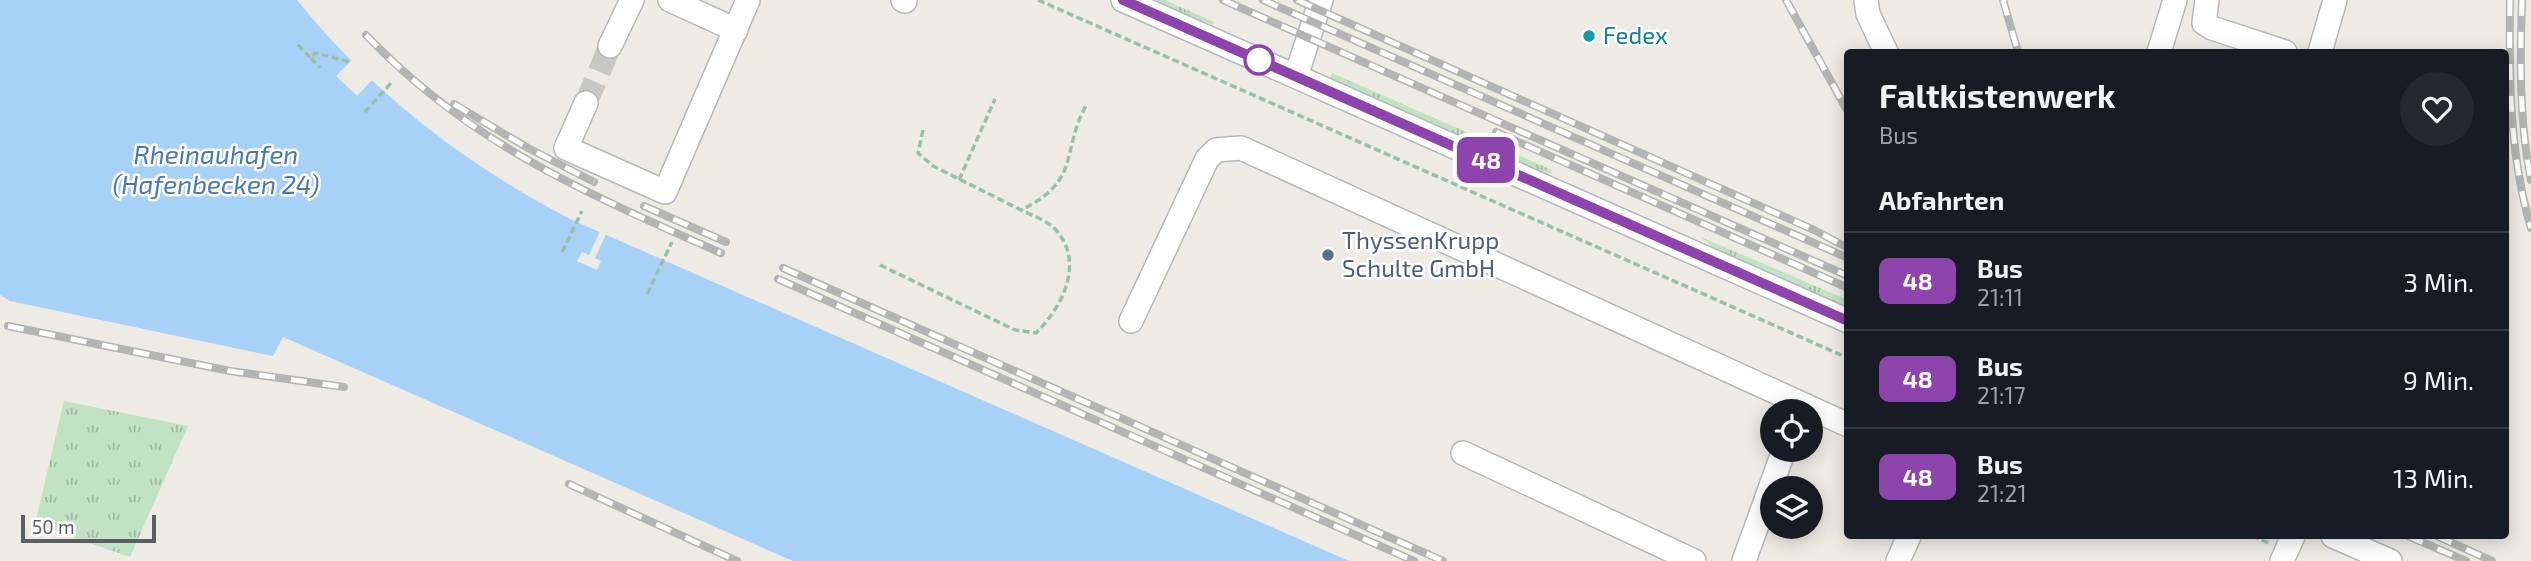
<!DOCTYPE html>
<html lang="de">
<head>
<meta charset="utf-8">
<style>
  :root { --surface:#171b24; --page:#242831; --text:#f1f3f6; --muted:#9ea1a6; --line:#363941 }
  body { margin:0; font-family:"Exo 2",sans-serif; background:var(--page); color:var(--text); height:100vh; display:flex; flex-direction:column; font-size:26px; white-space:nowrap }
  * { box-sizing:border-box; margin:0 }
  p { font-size:23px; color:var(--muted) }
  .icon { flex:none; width:38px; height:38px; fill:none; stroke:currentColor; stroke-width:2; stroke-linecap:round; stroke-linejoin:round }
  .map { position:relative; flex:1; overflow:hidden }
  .details { position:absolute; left:1844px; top:49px; width:665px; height:490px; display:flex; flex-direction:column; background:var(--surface); border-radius:7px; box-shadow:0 4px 18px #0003 }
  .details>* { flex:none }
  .badge { padding:0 14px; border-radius:10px; font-size:24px; line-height:46px }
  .controls { position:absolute; left:1760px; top:399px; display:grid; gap:14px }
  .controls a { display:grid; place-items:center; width:63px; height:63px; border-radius:50%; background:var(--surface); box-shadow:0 4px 18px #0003; font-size:35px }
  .scale { position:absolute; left:21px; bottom:18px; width:135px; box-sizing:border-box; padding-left:7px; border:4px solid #5b5e62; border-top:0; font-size:19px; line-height:24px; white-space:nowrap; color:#5b5e62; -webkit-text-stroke:5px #fff; paint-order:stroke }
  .map>.badge { position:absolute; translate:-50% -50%; box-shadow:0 0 0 4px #fff }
  h2 { padding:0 35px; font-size:26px; line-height:63px }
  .round { display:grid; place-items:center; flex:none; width:74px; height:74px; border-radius:37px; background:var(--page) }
  .overview { display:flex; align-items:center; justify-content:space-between; height:119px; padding:0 35px }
  h1 { font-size:33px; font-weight:700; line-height:52px }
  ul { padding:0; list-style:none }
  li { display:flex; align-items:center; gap:21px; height:98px; padding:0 35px; border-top:2px solid var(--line) }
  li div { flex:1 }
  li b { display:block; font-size:26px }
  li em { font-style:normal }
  li .badge { min-width:77px; font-weight:700; text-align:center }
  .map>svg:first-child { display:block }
  .grass { fill:url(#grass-tufts) }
  .water { fill:#a8d1f7 }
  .pier { fill:#edebe3 }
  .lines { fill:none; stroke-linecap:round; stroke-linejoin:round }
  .minor-tunnel { stroke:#c8c8c3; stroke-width:23; stroke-dasharray:23 11; stroke-linecap:butt }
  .minor-casing { stroke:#b5b8bc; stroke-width:26 }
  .path { stroke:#9ac0a6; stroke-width:3.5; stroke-dasharray:7 3.5; stroke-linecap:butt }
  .minor { stroke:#fff; stroke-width:23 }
  .rail-casing { stroke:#b3b4b4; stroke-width:8 }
  .rail { stroke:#fff; stroke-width:5; stroke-dasharray:16; stroke-linecap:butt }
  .line-casing { stroke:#fff; stroke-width:16 }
  .line { stroke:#8e44ad; stroke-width:10 }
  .culture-dot { fill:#0f9aa8; stroke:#fff; stroke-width:2.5 }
  .stop-dot { fill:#fff; stroke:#8e44ad; stroke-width:3.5 }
  .service-dot { fill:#5c6f8a; stroke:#fff; stroke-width:2.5 }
  .labels { text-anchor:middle; stroke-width:5; stroke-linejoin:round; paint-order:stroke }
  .culture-label { font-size:24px; fill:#0d838f; stroke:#fff; text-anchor:start }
  .service-label { font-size:24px; fill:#4e5e75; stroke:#fff; text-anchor:start }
  .water-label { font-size:26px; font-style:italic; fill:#4a78b0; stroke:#fff }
</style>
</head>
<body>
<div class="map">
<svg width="2531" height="561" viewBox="0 0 2531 561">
  <defs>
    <pattern id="grass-tufts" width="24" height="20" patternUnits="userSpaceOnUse" patternTransform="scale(1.75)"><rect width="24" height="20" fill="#c1e2c3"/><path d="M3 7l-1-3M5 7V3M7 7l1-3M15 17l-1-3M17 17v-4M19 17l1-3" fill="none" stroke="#a0baa2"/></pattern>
  </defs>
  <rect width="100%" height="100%" fill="#edebe3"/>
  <g class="grass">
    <path d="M1150 0H1165L1214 22 1213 25Z"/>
    <path d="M1332 73 1552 170 1551 173H1539L1329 80Z"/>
    <path d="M1701 237 1848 300V310L1715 249Z"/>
    <path d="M64 401 188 426 130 557 35 524Z"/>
  </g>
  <path class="water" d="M0 0H297C370 91 466 165 570 219L1349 561H793L283 337 273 356 10 301 0 295Z"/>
  <g class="pier">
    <path d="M352 60 374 78 357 96 336 76Z"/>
    <path d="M601 229 607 232 595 258 601 261 597 270 577 261 582 252 589 255Z"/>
  </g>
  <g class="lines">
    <path class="minor-tunnel" d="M586 103 610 46"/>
    <defs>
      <g id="minor">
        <path d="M670 0 736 30"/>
        <path d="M903 0 905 1"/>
        <path d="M1123 0 1848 321"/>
        <path d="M1866 0 1868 14 1886 52"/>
        <path d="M2207 0 2204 23 2212 28 2285 52"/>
        <path d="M610 46 632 0"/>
        <path d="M2159 52 2175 0"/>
        <path d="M2320 52 2335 0"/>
        <path d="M1296 76 1321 0"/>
        <path d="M586 103 566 148 665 192 748 0"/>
        <path d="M1131 321 1207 159 1216 150 1241 148 1848 425"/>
        <path d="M1463 453 1694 561"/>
        <path d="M2333 536 2390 561"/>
        <path d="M1744 561 1784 450"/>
        <path d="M1898 561 1909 536"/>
        <path d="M2282 561 2293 536"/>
      </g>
    </defs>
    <use href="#minor" class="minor-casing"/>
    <g class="path">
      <path d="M1038 0 1848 358"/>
      <path d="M298 45 311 58 315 53 350 62"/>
      <path d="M311 58 320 68"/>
      <path d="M365 112 392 82"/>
      <path d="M923 130 918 153 933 166 1021 210C1083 180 1060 150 1087 104"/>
      <path d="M959 180 995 99"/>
      <path d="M562 252 582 211"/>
      <path d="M880 265 1015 330 1036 333C1063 306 1086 261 1054 228 1046 220 1031 215 1021 210"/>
      <path d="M647 294 672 242"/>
      <path d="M2252 536 2269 543"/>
    </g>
    <use href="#minor" class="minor"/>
    <defs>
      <g id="rail">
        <path d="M1223 0 1848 276"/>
        <path d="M1263 0 1848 258"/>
        <path d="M1297 0 1814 230 1848 248"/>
        <path d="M1786 0 1848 112"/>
        <path d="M2003 0 2018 52"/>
        <path d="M2510 0C2509 76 2509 154 2531 228"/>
        <path d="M2522 0C2520 59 2519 121 2531 180"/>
        <path d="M366 35C470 144 586 193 721 253"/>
        <path d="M454 104 528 148 594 182"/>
        <path d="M1496 132 1848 288"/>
        <path d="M644 206 726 242"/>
        <path d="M783 268 1443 561"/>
        <path d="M778 279 1414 561"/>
        <path d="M8 326 230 371 344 387"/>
        <path d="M569 484 737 561"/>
        <path d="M2408 536 2466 561"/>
        <path d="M2437 536 2492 561"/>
      </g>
    </defs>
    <use href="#rail" class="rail-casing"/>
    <use href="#rail" class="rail"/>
  </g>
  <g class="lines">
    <defs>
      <path id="line" d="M1123 0 1848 321"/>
    </defs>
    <use href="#line" class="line-casing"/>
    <use href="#line" class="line"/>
  </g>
  <circle class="culture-dot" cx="1589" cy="36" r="7"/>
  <circle class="stop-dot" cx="1259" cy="60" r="14"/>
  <circle class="service-dot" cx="1328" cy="255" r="7"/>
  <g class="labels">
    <g class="culture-label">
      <text x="1603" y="44">Fedex</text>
    </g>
    <g class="service-label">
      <text x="1342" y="249">ThyssenKrupp<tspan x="1342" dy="28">Schulte GmbH</tspan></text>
    </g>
    <g class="water-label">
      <text x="216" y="164">Rheinauhafen<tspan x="216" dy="30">(Hafenbecken 24)</tspan></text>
    </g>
  </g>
</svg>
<div class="controls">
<a><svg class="icon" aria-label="locate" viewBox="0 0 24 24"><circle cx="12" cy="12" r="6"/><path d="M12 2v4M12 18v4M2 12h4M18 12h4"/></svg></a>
<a><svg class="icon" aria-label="layers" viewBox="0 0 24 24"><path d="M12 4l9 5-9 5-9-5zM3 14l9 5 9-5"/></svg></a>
</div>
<div class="scale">50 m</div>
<b class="badge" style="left:1486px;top:160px;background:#8e44ad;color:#fff">48</b>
<section class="details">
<div class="overview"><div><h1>Faltkistenwerk</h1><p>Bus</p></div><a class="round"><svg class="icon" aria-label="heart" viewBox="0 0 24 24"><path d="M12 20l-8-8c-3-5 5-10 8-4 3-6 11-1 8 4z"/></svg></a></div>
<h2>Abfahrten</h2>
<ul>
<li><span class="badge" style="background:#8e44ad;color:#fff">48</span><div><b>Bus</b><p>21:11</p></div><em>3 Min.</em></li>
<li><span class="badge" style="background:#8e44ad;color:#fff">48</span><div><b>Bus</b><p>21:17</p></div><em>9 Min.</em></li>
<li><span class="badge" style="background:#8e44ad;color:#fff">48</span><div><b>Bus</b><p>21:21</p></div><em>13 Min.</em></li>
</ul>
</section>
</div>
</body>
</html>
